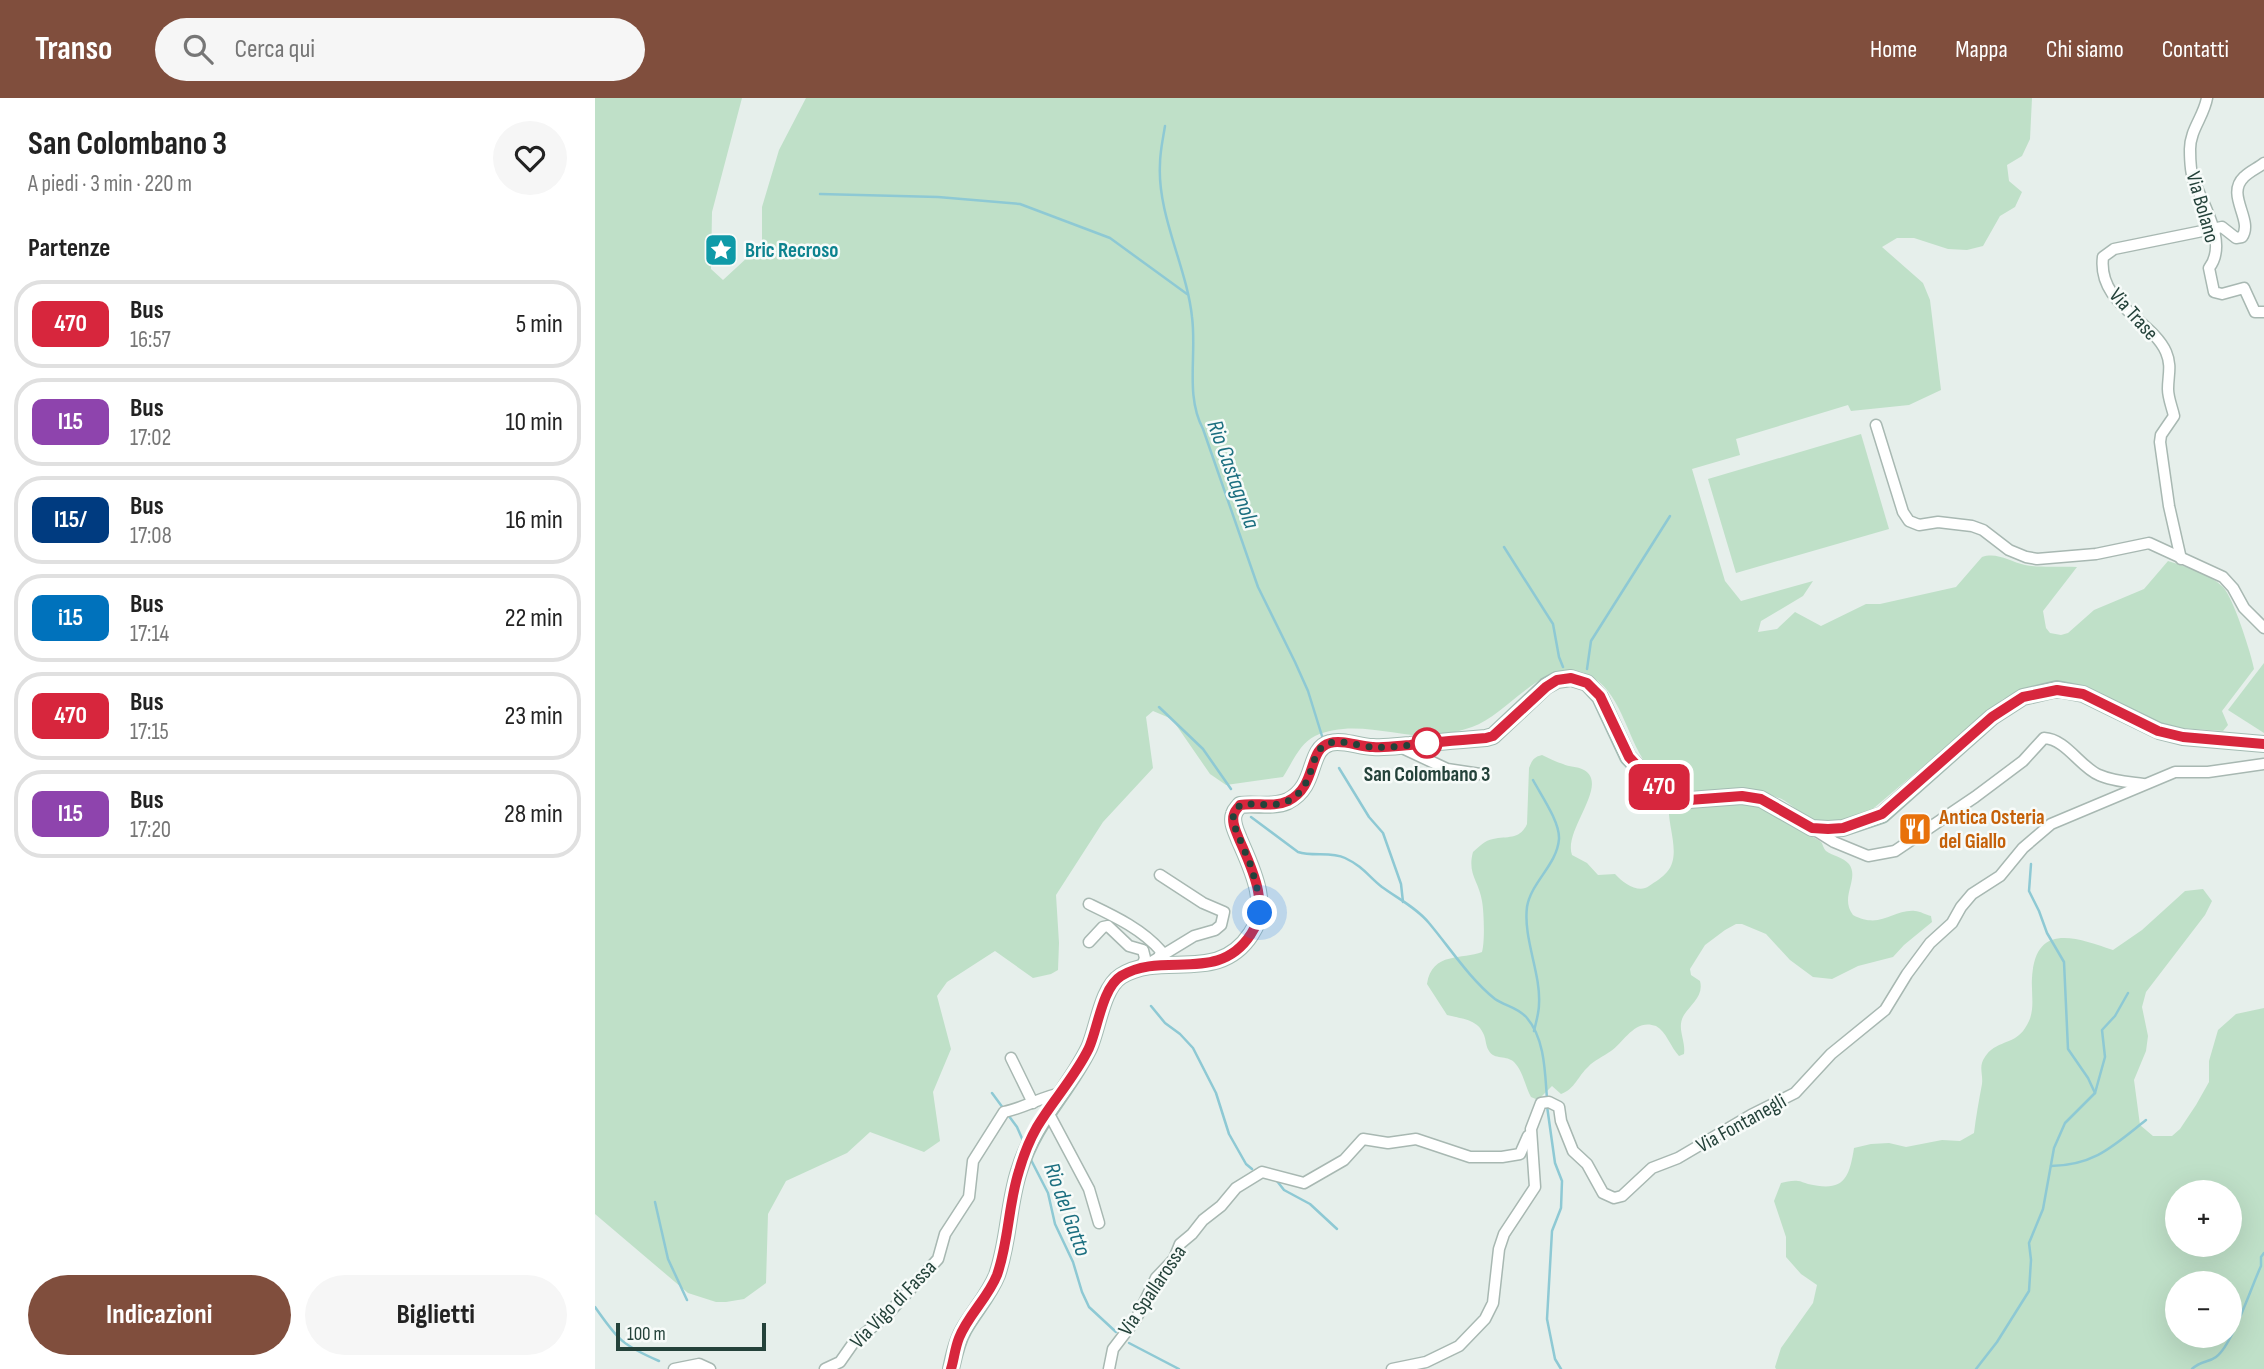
<!DOCTYPE html>
<html lang="it">
<head>
<meta charset="utf-8">
<style>
  :root { --surface:#fff; --page:#f6f6f6; --text:#222; --muted:#767676; --line:#e0e0e0; --accent:#804e3d }
  body { margin:0; font-family:"Sofia Sans Condensed",sans-serif; background:var(--page); color:var(--text); height:100vh; display:flex; flex-direction:column; font-size:26px; white-space:nowrap }
  * { box-sizing:border-box; margin:0 }
  p { font-size:23px; color:var(--muted) }
  .icon { flex:none; width:38px; height:38px; fill:none; stroke:currentColor; stroke-width:2; stroke-linecap:round; stroke-linejoin:round }
  .map { position:relative; flex:1; overflow:hidden }
  .sheet { display:flex; flex-direction:column; background:var(--surface); width:595px }
  .sheet>* { flex:none }
  .badge { padding:0 14px; border-radius:10px; font-size:24px; line-height:46px }
  .fabs { position:absolute; left:1570px; top:1082px; display:grid; gap:14px }
  .fabs a { display:grid; place-items:center; width:77px; height:77px; border-radius:50%; background:var(--surface); box-shadow:0 7px 28px #0002; font-size:35px }
  .scale { position:absolute; left:21px; bottom:18px; width:150px; box-sizing:border-box; padding-left:7px; border:4px solid #24423a; border-top:0; font-size:19px; line-height:24px; white-space:nowrap; color:#24423a; -webkit-text-stroke:5px #f7fbf9; paint-order:stroke }
  .you { position:absolute; width:35px; height:35px; margin:-18px; border:5px solid #fff; border-radius:50%; background:#1a73e8; box-shadow:0 0 0 10px #1a73e833 }
  .map>.badge { position:absolute; translate:-50% -50%; box-shadow:0 0 0 4px #fff }
  h2 { padding:0 28px; font-size:26px; line-height:63px }
  .round { display:grid; place-items:center; flex:none; width:74px; height:74px; border-radius:37px; background:var(--page) }
  .summary { display:flex; align-items:center; justify-content:space-between; height:119px; padding:0 28px }
  h1 { font-size:33px; font-weight:700; line-height:52px }
  .button { display:flex; gap:14px; margin-top:auto; padding:14px 28px }
  .button a { flex:1; height:80px; border-radius:42px; background:var(--accent); color:#fff; font-size:28px; font-weight:700; line-height:80px; text-align:center }
  .button a+a { background:var(--page); color:var(--text) }
  ul { padding:0; list-style:none }
  li { display:flex; align-items:center; gap:21px; height:88px; margin:0 14px 10px; padding:0 14px; border:4px solid var(--line); border-radius:28px }
  li div { flex:1 }
  li b { display:block; font-size:26px }
  li em { font-style:normal }
  li .badge { min-width:77px; font-weight:700; text-align:center }
  header { display:flex; align-items:center; gap:42px; box-sizing:border-box; height:98px; padding:0 35px; background:var(--accent); color:#fff }
  header strong { font-size:33px }
  nav { display:flex; gap:38px; margin-inline-start:auto; font-size:24px }
  .search { width:490px; height:63px; background:var(--page); display:flex; align-items:center; gap:18px; box-sizing:border-box; padding:0 24px; border-radius:38px; color:var(--muted); font-size:26px }
  main { display:flex; flex:1; min-height:0 }
  .map>svg:first-child { display:block }
  .green { fill:#bfe0c8; fill-rule:evenodd }
  .lines { fill:none; stroke-linecap:round; stroke-linejoin:round }
  .stream { stroke:#8ec9d4; stroke-width:2.5 }
  .street-casing { stroke:#a8b8b2; stroke-width:13 }
  .secondary-casing { stroke:#a4bbb3; stroke-width:18 }
  .street { stroke:#fff; stroke-width:10 }
  .secondary { stroke:#fff; stroke-width:14 }
  .line-casing { stroke:#fff; stroke-width:16 }
  .line { stroke:#d7263d; stroke-width:10 }
  .walk { stroke:#24423a; stroke-width:7; stroke-dasharray:0 12.6 }
  .stop-dot { fill:#fff; stroke:#d7263d; stroke-width:3.5 }
  .labels { text-anchor:middle; stroke-width:5; stroke-linejoin:round; paint-order:stroke }
  .street-label { font-size:21px; fill:#24423a; stroke:#f7fbf9 }
  .culture-label { font-size:21px; font-weight:bold; fill:#0d838f; stroke:#f7fbf9; text-anchor:start }
  .stop-label { font-size:21px; font-weight:bold; fill:#24423a; stroke:#f7fbf9 }
  .food-label { font-size:21px; font-weight:bold; fill:#c56008; stroke:#f7fbf9; text-anchor:start }
  .water-label { font-size:23px; font-style:italic; fill:#1c6f80; stroke:#f7fbf9 }
</style>
</head>
<body>
<header>
<strong>Transo</strong>
<div class="search"><svg class="icon" aria-label="search" viewBox="0 0 24 24"><circle cx="10" cy="10" r="6"/><path d="M15 15l6 6"/></svg>Cerca qui</div>
<nav><a>Home</a><a>Mappa</a><a>Chi siamo</a><a>Contatti</a></nav>
</header>
<main>
<section class="sheet">
<div class="summary"><div><h1>San Colombano 3</h1><p>A piedi · 3 min · 220 m</p></div><a class="round"><svg class="icon" aria-label="heart" viewBox="0 0 24 24"><path d="M12 20l-8-8c-3-5 5-10 8-4 3-6 11-1 8 4z"/></svg></a></div>
<h2>Partenze</h2>
<ul>
<li><span class="badge" style="background:#d7263d;color:#fff">470</span><div><b>Bus</b><p>16:57</p></div><em>5 min</em></li>
<li><span class="badge" style="background:#8e44ad;color:#fff">I15</span><div><b>Bus</b><p>17:02</p></div><em>10 min</em></li>
<li><span class="badge" style="background:#003b80;color:#fff">I15/</span><div><b>Bus</b><p>17:08</p></div><em>16 min</em></li>
<li><span class="badge" style="background:#0072bc;color:#fff">i15</span><div><b>Bus</b><p>17:14</p></div><em>22 min</em></li>
<li><span class="badge" style="background:#d7263d;color:#fff">470</span><div><b>Bus</b><p>17:15</p></div><em>23 min</em></li>
<li><span class="badge" style="background:#8e44ad;color:#fff">I15</span><div><b>Bus</b><p>17:20</p></div><em>28 min</em></li>
</ul>
<div class="button"><a>Indicazioni</a><a>Biglietti</a></div>
</section>
<div class="map">
<svg width="1669" height="1271" viewBox="0 0 1669 1271">
  <rect width="100%" height="100%" fill="#e6efeb"/>
  <g class="green">
    <path d="M0 0H147L117 114 116 171 128 182 167 146V109L184 52 211 0H1437L1435 41 1427 58 1412 67 1414 83 1427 94 1420 109 1405 118 1388 148 1372 152 1353 151 1319 140H1302L1287 149 1328 185 1335 202 1346 292 1314 307 1256 313 1253 307 1141 341 1145 357 1097 371 1130 483 1146 503 1218 483 1208 498 1166 523 1163 534 1182 531 1200 514 1226 528 1271 506H1285L1361 489 1387 459C1403 454 1415 464 1430 467 1446 470 1465 468 1482 469L1448 513 1451 530 1455 535 1466 537 1473 535 1499 512 1549 491 1573 463C1592 469 1613 475 1628 489 1638 499 1656 555 1659 571L1627 613 1633 627 1628 633 1583 630 1553 623 1503 597 1471 584 1443 587 1408 601 1273 715C1258 720 1242 727 1227 724 1212 721 1202 711 1190 703 1180 697 1166 695 1155 691 1147 689 1137 691 1129 692 1100 694 1076 695 1056 672 1031 644 1029 594 992 576 951 556 914 616 877 629 865 633 849 638 836 638 799 638 756 621 720 638 705 645 697 665 688 679L631 687 615 676 577 621 558 613 551 619 558 670 508 724 461 797 464 845 463 872 456 876 438 880 400 853 352 884 342 898 356 951 338 994 345 1043 329 1054 275 1034 252 1055 191 1083 173 1116 171 1185 149 1201 131 1204H121L93 1195 0 1116Z"/>
    <path d="M1266 336 1294 431 1141 475 1113 381Z"/>
    <path d="M1669 565V635L1633 612Z"/>
    <path d="M947 657C954 660 961 664 968 666 974 669 982 668 989 672 1015 687 968 732 977 757L992 765 1003 777 1020 776C1028 785 1044 796 1054 788 1060 784 1068 779 1072 774 1087 757 1072 728 1074 708 1092 709 1110 704 1128 703 1159 703 1187 718 1212 735 1215 738 1223 741 1226 744 1228 746 1228 750 1231 753 1238 758 1248 759 1254 766 1265 781 1244 799 1258 817 1286 832 1298 811 1320 813 1325 813 1331 817 1336 818L1337 824 1309 847 1298 859 1263 868 1237 881 1218 879 1195 862 1171 836 1147 826H1141L1130 832 1110 847 1095 871 1096 877 1105 883C1109 898 1096 906 1089 917 1081 930 1091 942 1089 956L1084 958C1076 950 1071 933 1061 928 1040 920 1029 944 1016 953 1008 959 999 962 993 969 983 978 980 991 966 996L957 988 943 1002 936 999C930 988 928 973 919 964 912 957 899 962 894 953 891 949 891 942 889 937 883 921 867 921 852 917L832 886C837 853 868 862 887 854 890 844 889 814 887 803 884 783 872 776 878 754 884 749 890 742 898 741 913 738 925 742 932 726L934 670C937 662 939 659 947 657Z"/>
    <path d="M1608 791 1617 803 1610 817 1551 894 1547 909 1553 938 1551 953 1539 982 1545 1027 1558 1038H1577L1585 1031 1601 1007 1614 984V963L1623 932 1641 916 1669 910V1271H1181L1180 1269 1186 1250 1218 1205 1222 1187 1206 1176 1191 1159V1139L1179 1103 1186 1085C1191 1084 1198 1082 1203 1083 1206 1083 1209 1085 1213 1086 1248 1094 1254 1082 1259 1050L1276 1046 1294 1045 1311 1049 1347 1042 1365 1043 1379 1035C1381 1018 1384 1002 1387 986 1388 979 1385 971 1387 965 1388 961 1393 954 1396 952 1411 941 1424 945 1434 923 1440 910 1436 894 1437 880 1440 823 1482 840 1518 852L1547 832 1590 793ZM1582 1094H1634V1146H1582ZM1582 1185H1634V1237H1582Z"/>
  </g>
  <g class="lines">
    <g class="stream">
      <path d="M570 28C568 41 565 53 565 66 562 116 592 170 597 219 602 257 590 297 608 331L663 489 700 564 713 593 727 638"/>
      <path d="M225 96 343 99 425 106 515 140 592 196"/>
      <path d="M909 449 958 526 964 559 968 569"/>
      <path d="M992 571 996 543 1075 418"/>
      <path d="M564 609 608 651 636 691"/>
      <path d="M744 670 774 719 788 735 806 786 808 804"/>
      <path d="M938 682C946 697 965 724 964 741 962 767 936 784 932 809 928 840 946 876 944 906 944 915 941 924 939 933"/>
      <path d="M656 719 703 754C718 759 736 753 750 760 769 769 772 777 787 789 802 800 822 810 834 825 855 850 874 880 900 901 910 908 923 909 932 920 950 941 950 975 952 1001"/>
      <path d="M1436 766 1434 793 1444 813 1452 835 1469 864 1473 951 1493 980 1500 995"/>
      <path d="M556 908 570 925 585 936 598 950 621 995 634 1036 651 1066 657 1071"/>
      <path d="M397 995 422 1029 429 1045"/>
      <path d="M952 1008 960 1065 967 1083 966 1110 957 1133 952 1221 960 1261 966 1271"/>
      <path d="M434 1058 453 1095 460 1126 478 1164 487 1194 494 1209 521 1234"/>
      <path d="M1456 1068C1500 1067 1518 1048 1551 1022"/>
      <path d="M682 1083 689 1092 715 1106 742 1131"/>
      <path d="M60 1104 73 1161 92 1202"/>
      <path d="M0 1209C23 1242 27 1247 64 1263"/>
      <path d="M534 1245 584 1271"/>
      <path d="M1381 1271 1402 1244 1434 1193 1436 1162 1434 1145 1448 1111 1459 1050 1470 1025 1500 995 1510 959 1507 932 1520 918 1533 895"/>
      <path d="M1597 1271C1606 1262 1613 1265 1621 1259 1637 1248 1657 1187 1666 1168V1159L1669 1155"/>
    </g>
    <defs>
      <g id="street">
        <path d="M1612 0C1609 18 1595 32 1595 51 1595 61 1595 74 1599 83 1609 108 1633 146 1614 170L1619 194 1627 196 1649 190 1660 214H1669"/>
        <path d="M1281 327 1308 414 1314 423 1324 427 1343 424 1377 428 1388 432 1414 452 1431 459 1442 461 1501 456 1554 445 1628 479 1638 490 1649 510 1669 530"/>
        <path d="M1586 461 1574 408 1565 344 1566 337 1579 318C1577 309 1573 300 1573 291 1573 277 1577 268 1571 254 1557 222 1502 206 1508 159L1519 151 1627 129 1641 140 1647 139C1659 122 1630 97 1649 79 1655 73 1663 70 1669 65"/>
        <path d="M803 648 852 671 885 676"/>
        <path d="M1220 732 1239 744 1273 758 1300 753 1380 699 1428 663 1449 640C1471 641 1485 669 1504 677 1517 683 1533 684 1548 686"/>
        <path d="M494 806C519 818 547 831 566 853L564 860"/>
        <path d="M494 844 508 829 513 828 534 848 548 852 550 860 546 871"/>
        <path d="M554 869 558 863 599 838 620 832 626 827 629 814 608 805 565 777"/>
        <path d="M416 960 438 1005"/>
        <path d="M453 1014 494 1091 504 1125"/>
        <path d="M79 1271 104 1266 115 1271"/>
        <path d="M230 1271 245 1264 259 1244 291 1218 343 1161 350 1136 374 1099 378 1063 409 1014C429 1010 446 999 466 995"/>
        <path d="M514 1271 518 1251 541 1221 561 1180 579 1161 585 1146 597 1136 608 1122 626 1108 641 1090 667 1074 709 1085 749 1062 768 1041 793 1045 821 1041 875 1059H907L925 1056 933 1038"/>
        <path d="M797 1271 831 1264 864 1248 890 1221 898 1205 904 1151 909 1136 940 1089 936 1031 946 1005 954 1004 964 1009 966 1023 978 1053 992 1066 1008 1095 1019 1100 1027 1098 1057 1070 1083 1060 1156 1017 1200 995 1236 956 1290 912 1312 876 1335 845 1357 825 1366 809 1377 796 1405 778 1428 750 1456 726 1580 674H1613L1669 666"/>
      </g>
      <path id="secondary" d="M356 1271C359 1257 362 1243 369 1231 380 1212 394 1197 402 1177 414 1143 413 1107 424 1073 439 1023 472 995 494 950 503 930 507 890 526 878 568 852 623 887 656 836 676 807 656 769 644 741 641 733 636 724 639 716 640 712 643 710 645 707 661 705 678 710 693 703 723 688 712 651 735 645 747 641 765 649 778 649 790 650 803 648 815 647 841 644 866 642 891 640L898 638 951 588 962 582 976 580 992 585 1005 599 1033 659 1060 687 1078 699 1094 702 1147 698 1166 701 1217 730 1233 731 1248 730 1287 717 1397 619 1428 599 1462 591 1488 596 1564 633 1588 639 1669 646"/>
    </defs>
    <use href="#street" class="street-casing"/>
    <use href="#secondary" class="secondary-casing"/>
    <use href="#street" class="street"/>
    <use href="#secondary" class="secondary"/>
  </g>
  <g class="lines">
    <defs>
      <path id="line" d="M356 1271C359 1261 360 1250 364 1240 373 1217 393 1200 402 1177 414 1143 413 1107 424 1073 428 1059 434 1043 442 1029 458 1002 480 979 494 950 503 930 507 890 526 878 569 852 623 887 656 836 676 807 656 769 644 741 641 733 636 724 639 716 640 712 643 710 645 707 661 704 678 710 693 703 723 688 712 651 735 645 747 641 765 649 778 649 790 650 803 648 815 647 841 644 866 642 891 640L898 638 951 589 962 582 976 580 992 585 1005 598 1034 659 1060 687 1078 699 1094 702 1147 698 1166 701 1217 730 1233 731 1248 730 1287 716 1397 619 1428 599 1462 592 1488 596 1563 633 1588 639 1669 646"/>
    </defs>
    <use href="#line" class="line-casing"/>
    <use href="#line" class="line"/>
    <path class="walk" d="M665 815 663 794 656 768 639 727 638 716 645 707C661 704 678 710 693 703 723 688 712 650 735 645 748 641 765 649 778 649 796 650 815 647 832 645"/>
  </g>
  <defs>
    <symbol id="sight-square" viewBox="-11 -11 22 22"><rect x="-9" y="-9" width="18" height="18" rx="4" fill="#0f9aa8" stroke="#f7fbf9"/><path d="M0-6L1.8-2.2L6-1.7L2.9 1.2L3.7 5.4L0 3.3L-3.7 5.4L-2.9 1.2L-6-1.7L-1.8-2.2Z" fill="#fff"/></symbol>
    <symbol id="restaurant-square" viewBox="-11 -11 22 22"><rect x="-9" y="-9" width="18" height="18" rx="4" fill="#e8710a" stroke="#f7fbf9"/><path d="M-5-6h1v4h1v-4h1v4h1v-4h1v5L-1.5 .5V6h-2V.5L-5-1ZM5-6V6H3V1.5H1.5Q1.5-4 5-6Z" fill="#fff"/></symbol>
  </defs>
  <g fill-rule="evenodd">
    <use href="#sight-square" x="107" y="133" width="38" height="38"/>
    <use href="#restaurant-square" x="1301" y="712" width="38" height="38"/>
  </g>
  <circle class="stop-dot" cx="832" cy="645" r="14"/>
  <g class="labels">
    <g class="street-label">
      <text transform="translate(1608 109) rotate(74)" y="7">Via Bolano</text>
      <text transform="translate(1539 216) rotate(48)" y="7">Via Trase</text>
      <text transform="translate(1146 1025) rotate(-29)" y="7">Via Fontanegli</text>
      <text transform="translate(557 1192) rotate(-56)" y="7">Via Spallarossa</text>
      <text transform="translate(298 1206) rotate(-46)" y="7">Via Vigo di Fassa</text>
    </g>
    <g class="culture-label">
      <text x="150" y="159">Bric Recroso</text>
    </g>
    <g class="stop-label">
      <text x="832" y="683">San Colombano 3</text>
    </g>
    <g class="food-label">
      <text x="1344" y="726">Antica Osteria<tspan x="1344" dy="24">del Giallo</tspan></text>
    </g>
    <g class="water-label">
      <text transform="translate(639 376) rotate(70)" y="8">Rio Castagnola</text>
      <text transform="translate(473 1111) rotate(70)" y="8">Rio del Gatto</text>
    </g>
  </g>
</svg>
<div class="fabs">
<a>+</a>
<a>−</a>
</div>
<div class="scale">100 m</div>
<div class="you" style="left:665px;top:815px"></div>
<b class="badge" style="left:1064px;top:689px;background:#d7263d;color:#fff">470</b>
</div>
</main>
</body>
</html>
